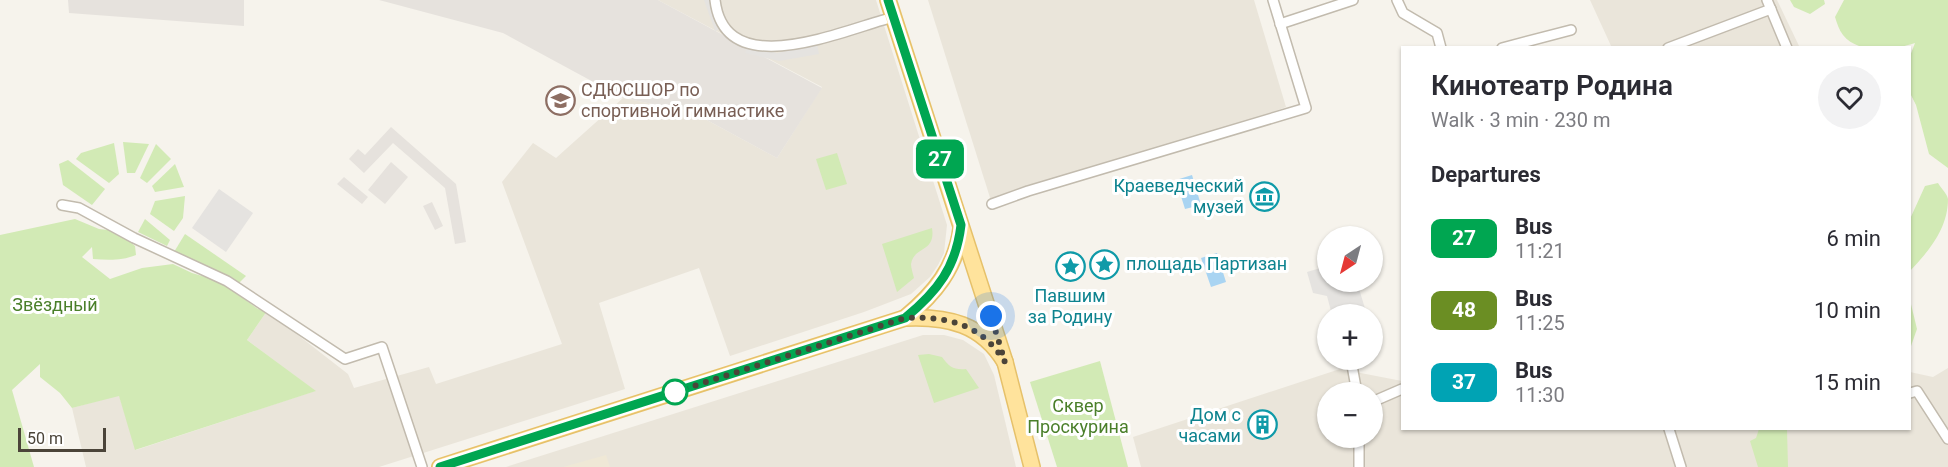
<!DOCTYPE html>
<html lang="en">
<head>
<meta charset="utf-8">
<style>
  :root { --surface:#fff; --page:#f2f2f3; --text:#2b2b33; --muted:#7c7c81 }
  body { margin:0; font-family:Roboto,sans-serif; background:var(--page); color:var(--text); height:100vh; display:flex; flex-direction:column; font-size:22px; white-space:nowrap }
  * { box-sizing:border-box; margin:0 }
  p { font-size:20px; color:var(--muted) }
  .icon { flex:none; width:33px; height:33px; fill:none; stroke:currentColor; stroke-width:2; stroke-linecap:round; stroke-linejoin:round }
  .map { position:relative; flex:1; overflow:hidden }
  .details { position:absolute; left:1401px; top:46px; width:510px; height:384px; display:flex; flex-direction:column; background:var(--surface); border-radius:0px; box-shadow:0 2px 4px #0004 }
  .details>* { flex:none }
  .badge { padding:0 12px; border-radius:9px; font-size:21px; line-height:39px }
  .needle { width:39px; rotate:216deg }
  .fabs { position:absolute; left:1317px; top:226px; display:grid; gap:12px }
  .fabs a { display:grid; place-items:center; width:66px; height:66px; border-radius:50%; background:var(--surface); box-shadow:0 2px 4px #0004; font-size:30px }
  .scale { position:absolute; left:18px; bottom:15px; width:88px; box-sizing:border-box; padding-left:6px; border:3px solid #4b4439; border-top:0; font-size:16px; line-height:21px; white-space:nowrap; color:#4b4439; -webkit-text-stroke:4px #fff; paint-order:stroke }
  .you { position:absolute; width:30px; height:30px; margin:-15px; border:4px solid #fff; border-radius:50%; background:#1a73e8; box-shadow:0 0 0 9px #1a73e833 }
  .map>.badge { position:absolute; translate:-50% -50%; box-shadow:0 0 0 3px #fff }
  h2 { padding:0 30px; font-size:22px; line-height:54px }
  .round { display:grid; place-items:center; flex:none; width:63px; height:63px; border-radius:32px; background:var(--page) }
  .overview { display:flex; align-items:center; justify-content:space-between; height:102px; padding:0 30px }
  h1 { font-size:28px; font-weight:600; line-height:45px }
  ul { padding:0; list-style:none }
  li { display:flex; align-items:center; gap:18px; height:72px; padding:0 30px }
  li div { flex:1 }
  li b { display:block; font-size:22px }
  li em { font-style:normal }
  li .badge { min-width:66px; font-weight:700; text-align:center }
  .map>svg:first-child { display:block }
  .residential { fill:#eae5da; fill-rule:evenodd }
  .industrial { fill:#e6e2dd }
  .education { fill:#efe8d6 }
  .green { fill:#d2eab5 }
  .parking { fill:#e5e3e0 }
  .water { fill:#a9d4f2 }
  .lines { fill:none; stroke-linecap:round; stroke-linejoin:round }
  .street-casing { stroke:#c2bbae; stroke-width:12 }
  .primary-casing { stroke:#e6c16a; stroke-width:18 }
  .street { stroke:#fff; stroke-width:9 }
  .primary { stroke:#ffe39c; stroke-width:15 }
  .line-casing { stroke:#fff; stroke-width:14 }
  .line { stroke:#00a651; stroke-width:9 }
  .walk { stroke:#4b4439; stroke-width:6; stroke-dasharray:0 10.8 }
  .stop-dot { fill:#fff; stroke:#00a651; stroke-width:3 }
  .labels { text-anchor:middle; stroke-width:6; stroke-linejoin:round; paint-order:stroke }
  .education-label { font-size:18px; fill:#785e54; stroke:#fff; text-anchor:start }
  .culture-label { font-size:18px; fill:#0d838f; stroke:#fff; text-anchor:end }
  .park-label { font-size:18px; fill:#4a7f2a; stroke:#fff }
</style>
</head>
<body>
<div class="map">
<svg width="1948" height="467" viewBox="0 0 1948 467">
  <rect width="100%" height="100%" fill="#f6f3ec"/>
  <g class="residential">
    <path d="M658 0H876L947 225 944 253 938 265 930 277 911 294 864 312 730 356 699 268 599 303 625 389 379 467H86L72 408 119 395 136 450 315 391 247 340 267 311 348 374 354 388 429 367 436 384 562 344 502 182 533 143 556 158 623 98 692 112 777 158 822 87Z"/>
    <path d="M928 0H1254L1286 107 1196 141 992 204Z"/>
    <path d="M1590 0H1777L1800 48H1612Z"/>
    <path d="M923 335H944L963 340 984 354 994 375 1016 467H506Z"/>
    <path d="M1948 368V467H1141L1133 437 1340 369 1402 381V429H1910V372L1933 377ZM1328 393H1372V438H1328Z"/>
  </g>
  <g class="industrial">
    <path d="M68 0H244V26L69 13Z"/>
    <path d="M379 0H658L822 88 777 158 692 112 623 98 503 33Z"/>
    <path d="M391 127 456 184 466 242 455 244 445 188 393 143 364 173 349 159 358 149 365 155Z"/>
    <path d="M391 162 408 177 385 204 368 190Z"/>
    <path d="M344 177 368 197 362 204 337 184Z"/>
    <path d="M432 202 443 226 435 230 423 206Z"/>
  </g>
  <path class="education" d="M606 455 610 467H563Z"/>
  <g class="green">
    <path d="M1790 0H1824L1825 4 1810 14 1794 7Z"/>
    <path d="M1844 0H1948V168L1929 154 1916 105 1910 93V56L1915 43C1894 50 1859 55 1843 35 1839 30 1837 23 1835 17Z"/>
    <path d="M123 142 149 144 135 173H127Z"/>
    <path d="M114 143 119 174 109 183 76 159 81 153Z"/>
    <path d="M156 144 171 159 147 183 140 178Z"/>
    <path d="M837 153 847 184 826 190 816 159Z"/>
    <path d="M68 160 105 189 92 205 63 185 59 164Z"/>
    <path d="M175 164 184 187 155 192 152 186Z"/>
    <path d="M1938 183C1941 188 1947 194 1948 199 1948 229 1928 252 1910 271V219L1925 186Z"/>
    <path d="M185 196 183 218 174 231 150 214 155 201Z"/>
    <path d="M75 219 99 229 117 231 135 246 136 255C121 261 108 260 93 259L92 247 82 257 110 279 142 268 173 264 192 273 219 281 258 309 267 311 247 340 316 391 135 450 119 396 72 408 60 393 40 377V364L12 390 34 467H0V235Z"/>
    <path d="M145 219 170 240 167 246 138 232Z"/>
    <path d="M932 228C936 253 914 246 911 264 911 268 913 274 914 278L897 292 882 244Z"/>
    <path d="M185 234 246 276 239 283 174 252Z"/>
    <path d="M1910 300 1917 329 1911 346 1910 345Z"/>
    <path d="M929 354 942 357C949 367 954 370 966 369L979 388 934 403 918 355Z"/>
    <path d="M1100 361 1128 467H1057L1030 382Z"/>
    <path d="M1759 429H1787L1788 467H1758L1750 441 1756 438Z"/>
  </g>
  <g class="parking">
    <path d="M704 0H710L720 29 715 31Z"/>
    <path d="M817 44 819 54 779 61 745 53 748 46 777 53Z"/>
    <path d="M219 189 253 213 226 252 192 228Z"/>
    <path d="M1327 266 1328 282H1357L1367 315H1332L1327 296 1313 293 1307 272Z"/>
  </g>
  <g class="water">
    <path d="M1192 175 1201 205 1185 209 1176 180Z"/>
    <path d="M1217 253 1226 282 1211 287 1201 258Z"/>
  </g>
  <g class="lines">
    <defs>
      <g id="street">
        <path d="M715 0C725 85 845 29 894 17"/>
        <path d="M1397 0 1403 13 1437 33 1441 48"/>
        <path d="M1767 0 1787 48"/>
        <path d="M1280 24 1353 0"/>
        <path d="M1502 48 1571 30"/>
        <path d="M1668 48 1771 9"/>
        <path d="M992 204 1028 191 1306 108 1273 0"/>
        <path d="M62 205 79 208 134 238 227 281 345 359 382 347 422 467"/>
        <path d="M1351 360 1357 393"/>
        <path d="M1910 393 1917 391 1948 439"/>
        <path d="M1372 402 1402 389"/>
        <path d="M1669 429 1681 467"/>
        <path d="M1359 467V438"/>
      </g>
      <g id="primary">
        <path d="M888 0 1005 362 1032 467"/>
        <path d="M905 318C934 294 956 268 961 229"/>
        <path d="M440 467 905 318C948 316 982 324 1005 362"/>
      </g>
    </defs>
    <use href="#street" class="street-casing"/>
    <use href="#primary" class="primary-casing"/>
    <use href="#street" class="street"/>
    <use href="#primary" class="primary"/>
  </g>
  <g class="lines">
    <defs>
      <path id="line" d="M440 467 905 318C938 291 956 267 961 225L888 0"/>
    </defs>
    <use href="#line" class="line-casing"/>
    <use href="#line" class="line"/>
    <path class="walk" d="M675 392 905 318C948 316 981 324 1005 362L991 316"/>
  </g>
  <defs>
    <symbol id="school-ring" viewBox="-11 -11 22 22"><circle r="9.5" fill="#fff" stroke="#8d6e63" stroke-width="1.5"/><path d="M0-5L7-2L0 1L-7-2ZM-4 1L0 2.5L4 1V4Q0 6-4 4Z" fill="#8d6e63"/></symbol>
    <symbol id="museum-ring" viewBox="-11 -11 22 22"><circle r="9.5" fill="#fff" stroke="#0f9aa8" stroke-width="1.5"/><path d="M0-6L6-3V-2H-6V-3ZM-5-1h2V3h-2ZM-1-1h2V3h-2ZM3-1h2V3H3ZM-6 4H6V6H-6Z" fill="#0f9aa8"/></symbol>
    <symbol id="sight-ring" viewBox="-11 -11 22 22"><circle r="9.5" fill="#fff" stroke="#0f9aa8" stroke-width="1.5"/><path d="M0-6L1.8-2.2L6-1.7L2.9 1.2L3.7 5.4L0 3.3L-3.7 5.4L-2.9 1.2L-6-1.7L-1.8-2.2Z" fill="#0f9aa8"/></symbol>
    <symbol id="building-ring" viewBox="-11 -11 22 22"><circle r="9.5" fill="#fff" stroke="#0f9aa8" stroke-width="1.5"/><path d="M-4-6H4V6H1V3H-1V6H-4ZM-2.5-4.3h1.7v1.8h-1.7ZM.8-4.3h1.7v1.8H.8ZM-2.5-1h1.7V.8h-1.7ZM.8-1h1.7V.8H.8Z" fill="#0f9aa8"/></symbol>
  </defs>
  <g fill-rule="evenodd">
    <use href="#school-ring" x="544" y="84" width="33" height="33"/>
    <use href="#museum-ring" x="1248" y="180" width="33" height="33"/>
    <use href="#sight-ring" x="1088" y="248" width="33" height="33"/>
    <use href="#sight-ring" x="1054" y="250" width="33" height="33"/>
    <use href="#building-ring" x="1246" y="408" width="33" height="33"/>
  </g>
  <circle class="stop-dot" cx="675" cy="392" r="12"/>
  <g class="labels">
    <g class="education-label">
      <text x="581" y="96">СДЮСШОР по<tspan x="581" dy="21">спортивной гимнастике</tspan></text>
    </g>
    <g class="culture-label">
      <text x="1244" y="192">Краеведческий<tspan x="1244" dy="21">музей</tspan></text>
      <text x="1126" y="270" text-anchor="start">площадь Партизан</text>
      <text x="1070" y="302" text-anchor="middle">Павшим<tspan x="1070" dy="21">за Родину</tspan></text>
      <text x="1241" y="421">Дом с<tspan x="1241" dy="21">часами</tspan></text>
    </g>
    <g class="park-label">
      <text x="55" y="311">Звёздный</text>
      <text x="1078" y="412">Сквер<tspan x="1078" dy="21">Проскурина</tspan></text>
    </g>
  </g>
</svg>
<div class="fabs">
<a><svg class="needle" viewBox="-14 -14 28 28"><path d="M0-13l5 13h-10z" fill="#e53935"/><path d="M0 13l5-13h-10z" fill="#7c7c81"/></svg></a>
<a>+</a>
<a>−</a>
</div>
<div class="scale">50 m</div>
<div class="you" style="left:991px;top:316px"></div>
<b class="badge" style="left:940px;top:159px;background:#00a651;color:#fff">27</b>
<section class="details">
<div class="overview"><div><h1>Кинотеатр Родина</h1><p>Walk · 3 min · 230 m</p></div><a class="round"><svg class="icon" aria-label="heart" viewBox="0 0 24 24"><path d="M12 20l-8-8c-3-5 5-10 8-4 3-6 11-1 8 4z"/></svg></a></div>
<h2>Departures</h2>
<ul>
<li><span class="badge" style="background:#00a651;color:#fff">27</span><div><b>Bus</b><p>11:21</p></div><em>6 min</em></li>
<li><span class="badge" style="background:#6b8e23;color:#fff">48</span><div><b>Bus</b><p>11:25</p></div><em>10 min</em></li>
<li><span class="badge" style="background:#00a3b4;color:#fff">37</span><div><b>Bus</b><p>11:30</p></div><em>15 min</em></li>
</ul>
</section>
</div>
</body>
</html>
